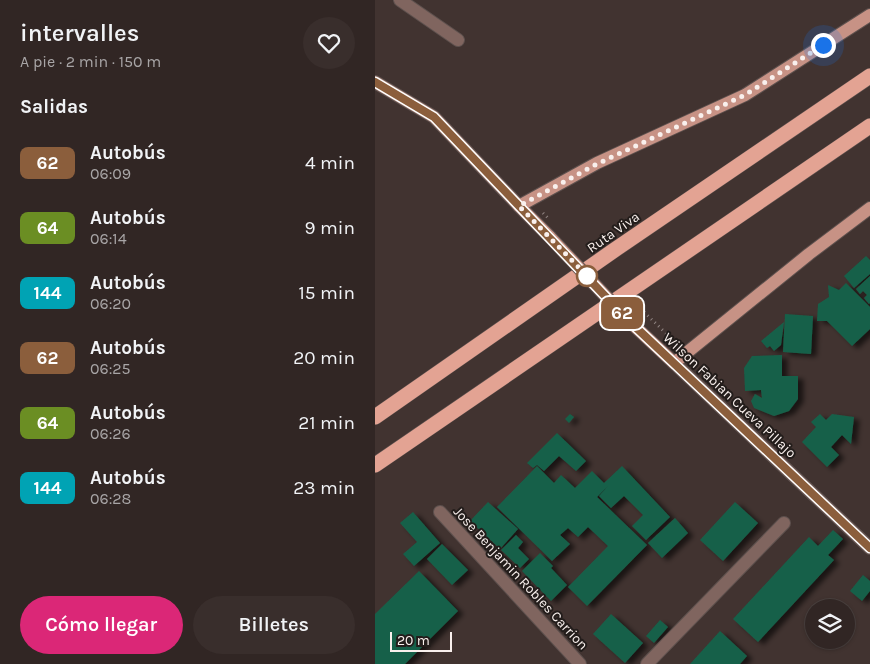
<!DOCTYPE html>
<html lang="es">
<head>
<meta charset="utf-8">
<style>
  :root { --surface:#312624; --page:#392e2c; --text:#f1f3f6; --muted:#a8a5a6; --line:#4c4341; --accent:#db2777 }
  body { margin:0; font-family:Karla,sans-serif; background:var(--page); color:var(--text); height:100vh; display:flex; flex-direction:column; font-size:19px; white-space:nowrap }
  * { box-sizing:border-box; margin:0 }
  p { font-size:16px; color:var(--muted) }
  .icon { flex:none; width:28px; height:28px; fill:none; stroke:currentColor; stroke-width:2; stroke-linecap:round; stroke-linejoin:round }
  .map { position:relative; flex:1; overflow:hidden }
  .panel { display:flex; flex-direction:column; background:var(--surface); width:375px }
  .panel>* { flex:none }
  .badge { padding:0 10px; border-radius:8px; font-size:18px; line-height:32px }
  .controls { position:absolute; left:430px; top:599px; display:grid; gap:10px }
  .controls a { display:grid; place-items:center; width:50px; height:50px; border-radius:50%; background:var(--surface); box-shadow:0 1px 4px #0004,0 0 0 1px var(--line); font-size:25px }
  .scale { position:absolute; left:15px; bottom:12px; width:62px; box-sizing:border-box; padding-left:5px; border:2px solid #f9f0ed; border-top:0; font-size:14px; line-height:18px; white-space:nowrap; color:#f9f0ed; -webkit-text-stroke:4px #231d1b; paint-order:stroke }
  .you { position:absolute; width:25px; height:25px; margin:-12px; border:4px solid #fff; border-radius:50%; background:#1a73e8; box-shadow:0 0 0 8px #1a73e833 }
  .map>.badge { position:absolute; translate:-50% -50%; box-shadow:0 0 0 2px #fff }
  h2 { padding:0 20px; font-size:19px; line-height:45px }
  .round { display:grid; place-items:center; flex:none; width:52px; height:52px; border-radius:26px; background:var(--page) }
  .overview { display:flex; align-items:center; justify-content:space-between; height:85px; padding:0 20px }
  h1 { font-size:24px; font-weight:600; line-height:38px }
  .action { display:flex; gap:10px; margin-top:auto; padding:10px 20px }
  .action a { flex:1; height:58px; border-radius:30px; background:var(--accent); color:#fff; font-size:20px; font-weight:600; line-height:58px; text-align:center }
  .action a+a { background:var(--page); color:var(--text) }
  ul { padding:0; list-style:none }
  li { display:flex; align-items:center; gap:15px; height:65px; padding:0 20px }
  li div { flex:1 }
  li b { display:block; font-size:19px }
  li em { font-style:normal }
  li .badge { min-width:55px; font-weight:700; text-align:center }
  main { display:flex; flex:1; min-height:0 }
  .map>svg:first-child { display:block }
  .building { fill:#176049; filter:url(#shadow) }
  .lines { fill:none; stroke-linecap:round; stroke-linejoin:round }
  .street-casing { stroke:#5e514e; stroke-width:14 }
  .secondary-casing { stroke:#5e514e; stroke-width:14 }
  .primary-casing { stroke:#5e514e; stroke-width:14 }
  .highway-casing { stroke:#5e514e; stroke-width:16 }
  .street { stroke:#80655f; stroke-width:12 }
  .secondary { stroke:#a87f74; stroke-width:12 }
  .primary { stroke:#c79285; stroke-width:12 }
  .highway { stroke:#e3a393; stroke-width:15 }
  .primary-bridge-casing { stroke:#5e514e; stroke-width:14; stroke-linecap:butt }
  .path-bridge { stroke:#8f8380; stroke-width:3; stroke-dasharray:1 4; stroke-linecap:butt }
  .primary-bridge { stroke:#c79285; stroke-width:12 }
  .line-casing { stroke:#fff; stroke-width:11 }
  .line { stroke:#8b5e3c; stroke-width:8 }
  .walk { stroke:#f9f0ed; stroke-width:5; stroke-dasharray:0 9 }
  .stop-dot { fill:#fff; stroke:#8b5e3c; stroke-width:2.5 }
  .labels { text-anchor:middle; stroke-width:4; stroke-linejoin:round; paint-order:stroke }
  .street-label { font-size:14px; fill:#f9f0ed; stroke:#231d1b }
</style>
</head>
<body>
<main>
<section class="panel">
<div class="overview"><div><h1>intervalles</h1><p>A pie · 2 min · 150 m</p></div><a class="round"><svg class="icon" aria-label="heart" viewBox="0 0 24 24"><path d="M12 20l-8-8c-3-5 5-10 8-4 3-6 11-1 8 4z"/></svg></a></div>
<h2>Salidas</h2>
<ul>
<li><span class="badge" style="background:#8b5e3c;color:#fff">62</span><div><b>Autobús</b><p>06:09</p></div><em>4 min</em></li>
<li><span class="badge" style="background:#6b8e23;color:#fff">64</span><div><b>Autobús</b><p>06:14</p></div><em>9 min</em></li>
<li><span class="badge" style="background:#00a3b4;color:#fff">144</span><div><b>Autobús</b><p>06:20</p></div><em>15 min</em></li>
<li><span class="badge" style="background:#8b5e3c;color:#fff">62</span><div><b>Autobús</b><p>06:25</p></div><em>20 min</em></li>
<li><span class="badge" style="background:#6b8e23;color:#fff">64</span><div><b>Autobús</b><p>06:26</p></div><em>21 min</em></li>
<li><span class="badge" style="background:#00a3b4;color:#fff">144</span><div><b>Autobús</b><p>06:28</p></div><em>23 min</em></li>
</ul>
<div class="action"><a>Cómo llegar</a><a>Billetes</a></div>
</section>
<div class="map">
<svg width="495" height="664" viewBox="0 0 495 664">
  <defs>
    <filter id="shadow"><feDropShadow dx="5.5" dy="3" stdDeviation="2.5" flood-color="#0009"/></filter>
  </defs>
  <rect width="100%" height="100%" fill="#413330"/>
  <g class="building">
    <path d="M491 256 495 260V274L479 288 469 276Z"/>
    <path d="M495 276V303L494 304 489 298 492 295 488 291 485 294 481 289Z"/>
    <path d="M471 283 495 307V329L477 346 452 321H442L443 304 454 297 453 285 464 290Z"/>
    <path d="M410 314 438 316 436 354 408 352Z"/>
    <path d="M409 322 406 345 399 351 395 346 392 348 386 341Z"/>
    <path d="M407 355V376H423V399L414 411 399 416 379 408 376 401 380 394 387 398 386 390 370 391 369 368 377 356Z"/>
    <path d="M195 414 199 417 194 423 190 419Z"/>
    <path d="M445 414 451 420 457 414 479 417 476 444 467 435 456 447 464 455 452 467 427 442 441 427 436 422Z"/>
    <path d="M182 433 211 461 201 471 184 456 169 471 162 465 158 468 152 463Z"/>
    <path d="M162 466 179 483 186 475 200 488 217 471 229 483 247 466 295 517 271 540 257 526 268 515 249 496 236 508 224 496 233 486 222 497 272 545 212 606 193 587 233 546 213 527 203 537 193 528 185 535 195 544 177 561 122 507Z"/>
    <path d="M113 502 143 529 125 549 95 521Z"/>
    <path d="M360 502 383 523 348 561 325 540Z"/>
    <path d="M38 512 65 543 39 566 28 554 42 542 25 523Z"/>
    <path d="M300 518 313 533 287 558 273 543Z"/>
    <path d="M458 530 468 539 453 555 459 560 383 642 358 619 434 537 443 546Z"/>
    <path d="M141 535 148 542 143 548 154 559 145 568 126 550Z"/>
    <path d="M67 544 93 570 77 585 52 559Z"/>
    <path d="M165 553 178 566 176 568 192 585 176 601 147 571Z"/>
    <path d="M44 571 83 611 30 664H0V614Z"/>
    <path d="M488 575 495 581V591L487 601 475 591Z"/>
    <path d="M236 614 268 643 250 663 218 634Z"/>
    <path d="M285 620 293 627 279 643 271 636Z"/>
    <path d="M345 631 372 656 365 664H315Z"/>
  </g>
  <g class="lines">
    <defs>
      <g id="street">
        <path d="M25 0 83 40"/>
        <path d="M299 363 495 548"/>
        <path d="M65 512 205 664"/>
        <path d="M272 664 409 523"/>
      </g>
      <path id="secondary" d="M0 82 59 117 144 206"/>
      <g id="primary">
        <path d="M175 237 144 206 222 163 370 95 495 15"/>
        <path d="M253 320 299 363 434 254 495 208"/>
      </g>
      <g id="highway">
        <path d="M0 417 238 251 495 76"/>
        <path d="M0 465 495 126"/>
      </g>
    </defs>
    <use href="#street" class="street-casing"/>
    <use href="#secondary" class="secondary-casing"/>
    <use href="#primary" class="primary-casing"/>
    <use href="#highway" class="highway-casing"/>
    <use href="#street" class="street"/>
    <use href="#secondary" class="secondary"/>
    <use href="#primary" class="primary"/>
    <use href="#highway" class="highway"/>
    <defs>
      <path id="primary-bridge" d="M175 237 253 320"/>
    </defs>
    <use href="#primary-bridge" class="primary-bridge-casing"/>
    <g class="path-bridge">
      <path d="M168 213 175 220"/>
      <path d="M269 312 301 343"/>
    </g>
    <use href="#primary-bridge" class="primary-bridge"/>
  </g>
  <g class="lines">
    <defs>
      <path id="line" d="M0 82 59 117 253 320 495 548"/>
    </defs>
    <use href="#line" class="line-casing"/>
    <use href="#line" class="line"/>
    <path class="walk" d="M212 276 217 281 144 206 222 164 370 95 448 45"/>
  </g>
  <circle class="stop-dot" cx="212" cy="276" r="10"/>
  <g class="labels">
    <g class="street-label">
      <text transform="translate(238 232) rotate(-35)" y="5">Ruta Viva</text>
      <text transform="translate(355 395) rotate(43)" y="5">Wilson Fabian Cueva Pillajo</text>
      <text transform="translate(146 578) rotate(47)" y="5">Jose Benjamin Robles Carrion</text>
    </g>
  </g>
</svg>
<div class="controls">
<a><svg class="icon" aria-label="layers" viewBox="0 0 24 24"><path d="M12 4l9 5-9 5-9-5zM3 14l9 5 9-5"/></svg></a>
</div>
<div class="scale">20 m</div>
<div class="you" style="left:448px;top:45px"></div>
<b class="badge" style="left:247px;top:313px;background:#8b5e3c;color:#fff">62</b>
</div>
</main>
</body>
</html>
